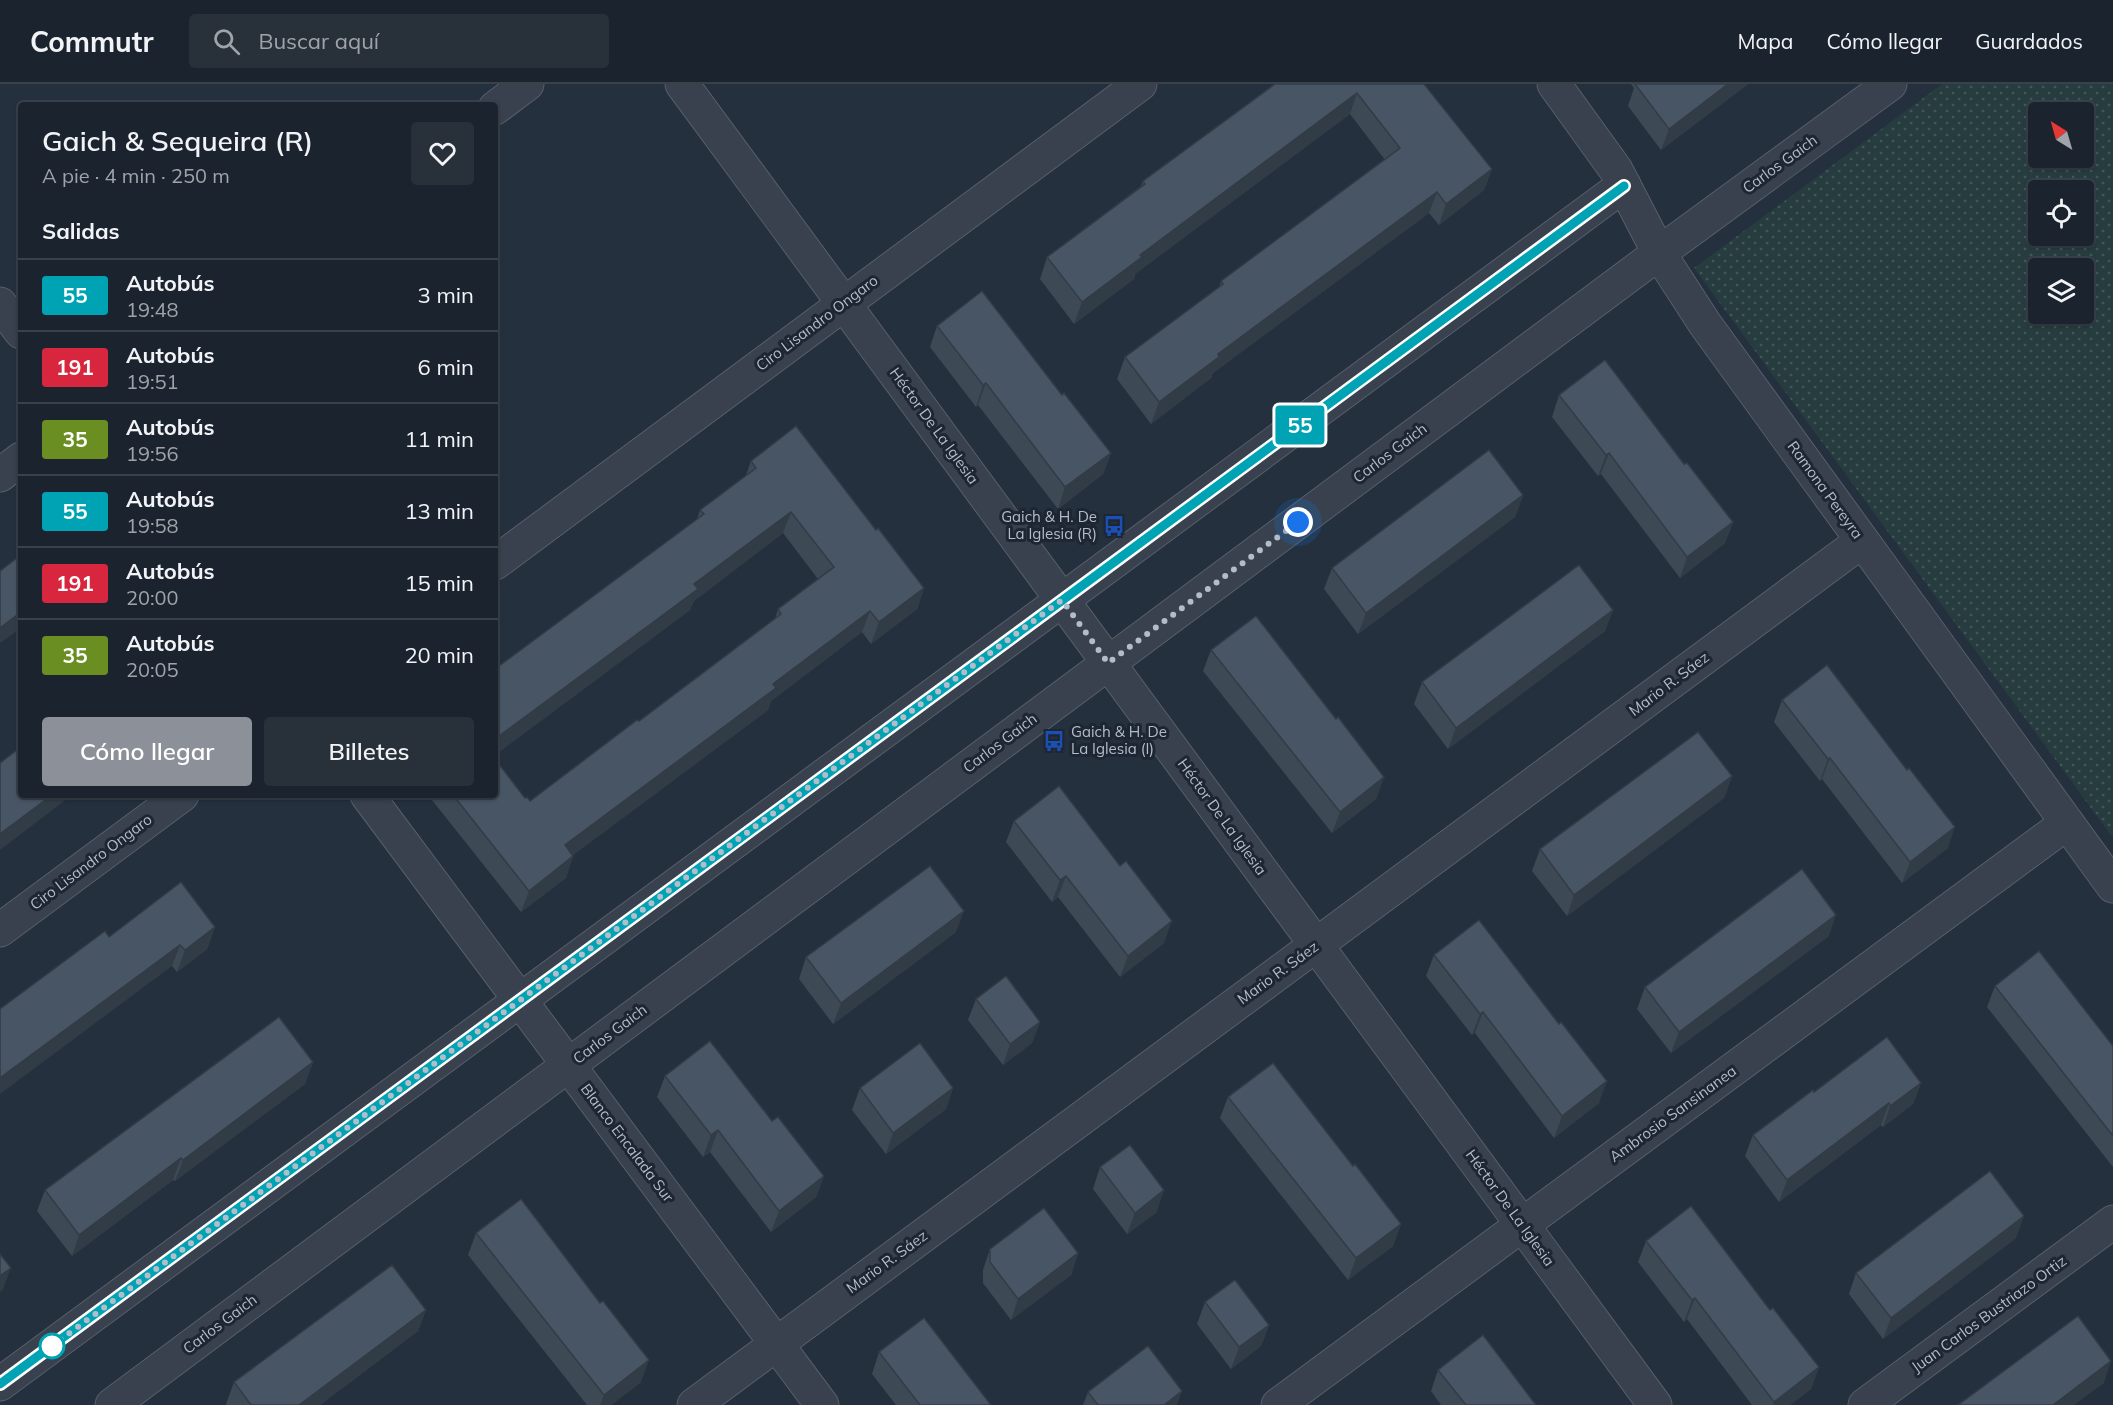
<!DOCTYPE html>
<html lang="es">
<head>
<meta charset="utf-8">
<style>
  :root { --surface:#1b242e; --page:#28303a; --text:#f1f3f6; --muted:#a0a4aa; --line:#39414a; --accent:#8c9099 }
  body { margin:0; font-family:Mulish,sans-serif; background:var(--page); color:var(--text); height:100vh; display:flex; flex-direction:column; font-size:22px; white-space:nowrap }
  * { box-sizing:border-box; margin:0 }
  p { font-size:20px; color:var(--muted) }
  .icon { flex:none; width:33px; height:33px; fill:none; stroke:currentColor; stroke-width:2; stroke-linecap:round; stroke-linejoin:round }
  .map { position:relative; flex:1; overflow:hidden }
  .sheet { position:absolute; left:18px; top:18px; width:480px; height:696px; display:flex; flex-direction:column; background:var(--surface); border-radius:6px; box-shadow:0 2px 4px #0004,0 0 0 2px var(--line) }
  .sheet>* { flex:none }
  .badge { padding:0 12px; border-radius:4px; font-size:21px; line-height:39px }
  .needle { width:39px; rotate:323deg }
  .tools { position:absolute; left:2028px; top:18px; display:grid; gap:12px }
  .tools a { display:grid; place-items:center; width:66px; height:66px; border-radius:6px; background:var(--surface); box-shadow:0 2px 4px #0004,0 0 0 2px var(--line); font-size:30px }
  .you { position:absolute; width:30px; height:30px; margin:-15px; border:4px solid #fff; border-radius:50%; background:#1a73e8; box-shadow:0 0 0 9px #1a73e833 }
  .map>.badge { position:absolute; translate:-50% -50%; box-shadow:0 0 0 3px #fff }
  h2 { padding:0 24px; font-size:22px; line-height:54px }
  .round { display:grid; place-items:center; flex:none; width:63px; height:63px; border-radius:6px; background:var(--page) }
  .headline { display:flex; align-items:center; justify-content:space-between; height:102px; padding:0 24px }
  h1 { font-size:28px; font-weight:600; line-height:45px }
  .button { display:flex; gap:12px; margin-top:auto; padding:12px 24px }
  .button a { flex:1; height:69px; border-radius:6px; background:var(--accent); color:#fff; font-size:24px; font-weight:600; line-height:69px; text-align:center }
  .button a+a { background:var(--page); color:var(--text) }
  ul { padding:0; list-style:none }
  li { display:flex; align-items:center; gap:18px; height:72px; padding:0 24px; border-top:2px solid var(--line) }
  li div { flex:1 }
  li b { display:block; font-size:22px }
  li em { font-style:normal }
  li .badge { min-width:66px; font-weight:700; text-align:center }
  header { display:flex; align-items:center; gap:36px; box-sizing:border-box; height:84px; padding:0 30px; background:var(--surface); border-bottom:2px solid var(--line) }
  header strong { font-size:28px }
  nav { display:flex; gap:33px; margin-inline-start:auto; font-size:21px }
  .search { width:420px; height:54px; background:var(--page); display:flex; align-items:center; gap:15px; box-sizing:border-box; padding:0 21px; border-radius:6px; color:var(--muted); font-size:22px }
  .map>svg:first-child { display:block }
  .green { fill:url(#green-dots); fill-rule:evenodd }
  .lines { fill:none; stroke-linecap:round; stroke-linejoin:round }
  .minor-casing { stroke:#565f6b; stroke-width:35 }
  .tertiary-casing { stroke:#565f6b; stroke-width:35 }
  .minor { stroke:#38414d; stroke-width:33 }
  .tertiary { stroke:#38414d; stroke-width:33 }
  .wall { fill:#3e4956 }
  .shaded-wall { fill:#323c46 }
  .building { fill:#485564; stroke:#323c46; stroke-width:1.5 }
  .line-casing { stroke:#fff; stroke-width:14 }
  .line { stroke:#00a3b4; stroke-width:9 }
  .walk { stroke:#b3bcc9; stroke-width:6; stroke-dasharray:0 10.8 }
  .stop-dot { fill:#fff; stroke:#00a3b4; stroke-width:3 }
  .labels { text-anchor:middle; stroke-width:6; stroke-linejoin:round; paint-order:stroke }
  .street-label { font-size:15px; fill:#b3bcc9; stroke:#1d2632 }
  .poi-label { font-size:15px; fill:#b3bcc9; stroke:#1d2632; text-anchor:end }
</style>
</head>
<body>
<header>
<strong>Commutr</strong>
<div class="search"><svg class="icon" aria-label="search" viewBox="0 0 24 24"><circle cx="10" cy="10" r="6"/><path d="M15 15l6 6"/></svg>Buscar aquí</div>
<nav><a>Mapa</a><a>Cómo llegar</a><a>Guardados</a></nav>
</header>
<div class="map">
<svg width="2113" height="1321" viewBox="0 0 2113 1321">
  <defs>
    <pattern id="green-dots" width="8" height="8" patternUnits="userSpaceOnUse" patternTransform="scale(1.5)"><rect width="8" height="8" fill="#263c3e"/><path d="M2 2h.1M6 6h.1" fill="none" stroke="#435659" stroke-width="1.8" stroke-linecap="round"/></pattern>
  </defs>
  <rect width="100%" height="100%" fill="#24303d"/>
  <path class="green" d="M1942 0H2113V754L1694 184ZM2038 28H2084V74H2038ZM2038 106H2084V152H2038ZM2038 184H2084V230H2038Z"/>
  <g class="lines">
    <defs>
      <g id="minor">
        <path d="M682 0 1655 1321"/>
        <path d="M495 24 527 0"/>
        <path d="M0 220 21 248"/>
        <path d="M0 391 21 375"/>
        <path d="M495 479 1140 0"/>
        <path d="M367 711 822 1321"/>
        <path d="M0 846 182 711"/>
        <path d="M694 1321 1862 457"/>
        <path d="M1278 1321 2067 739"/>
        <path d="M1865 1321 2113 1138"/>
      </g>
      <g id="tertiary">
        <path d="M1554 0 1616 86 1659 169 1705 240 2113 802"/>
        <path d="M0 1300 1624 101"/>
        <path d="M112 1321 1659 169 1890 0"/>
      </g>
    </defs>
    <use href="#minor" class="minor-casing"/>
    <use href="#tertiary" class="tertiary-casing"/>
    <use href="#minor" class="minor"/>
    <use href="#tertiary" class="tertiary"/>
  </g>
  <g class="wall">
    <path d="M1275 0H1424L1492 85 1484 106 1439 141 1429 129 1213 289 1211 294 1151 340 1117 295 1125 273 1219 203 1221 197 1385 76 1350 30 1135 190 1134 195 1074 240 1040 195 1047 173 1141 102 1143 97Z"/>
    <path d="M1631 0H1748L1661 66 1628 22 1634 4Z"/>
    <path d="M937 242 1062 311 1111 369 1103 390 1058 425 978 321 976 323 930 263Z"/>
    <path d="M1559 311 1684 380 1733 438 1725 459 1680 494 1601 390 1598 392 1552 333Z"/>
    <path d="M751 377 876 446 924 504 917 525 871 560 862 548 771 617 768 626 573 771V772L566 794 521 828 428 711H495L525 714 530 717 639 637 775 535 778 525 818 495 783 449 694 517 690 526 495 671V585L697 435 700 426 746 391Z"/>
    <path d="M1523 411 1515 433 1358 550 1324 505 1332 484Z"/>
    <path d="M1613 526 1605 547 1448 665 1414 620 1422 598Z"/>
    <path d="M1211 566 1336 635 1384 693 1376 715 1332 749 1203 587Z"/>
    <path d="M1782 616 1907 686 1948 764 1902 799 1822 695 1820 697 1774 638Z"/>
    <path d="M1732 692 1724 714 1567 832 1532 787 1540 765Z"/>
    <path d="M1014 737 1164 859 1120 893 1058 813 1052 818 1006 758Z"/>
    <path d="M215 843 207 865 177 888 172 882 109 853Z"/>
    <path d="M956 848 833 940 799 895 806 873Z"/>
    <path d="M1829 852 1671 969 1637 925 1645 903Z"/>
    <path d="M1434 871 1559 940 1599 1019 1554 1054 1475 949 1472 951 1426 892Z"/>
    <path d="M1995 902 2113 962V1083L1987 923Z"/>
    <path d="M976 915 1040 938 1032 959 1003 981 968 936Z"/>
    <path d="M313 978 305 1000 175 1097 173 1096 72 1172 37 1127 45 1106Z"/>
    <path d="M665 992 772 1037 824 1092 816 1113 771 1148 710 1068 703 1073 657 1013Z"/>
    <path d="M1921 999 1913 1020 1883 1043 1881 1041 1779 1118 1745 1072 1753 1051 1814 1008Z"/>
    <path d="M860 1004H953L946 1025 886 1070 852 1026Z"/>
    <path d="M1228 1013 1353 1082 1401 1140 1393 1162 1348 1196 1220 1034Z"/>
    <path d="M1100 1083 1157 1128 1127 1150 1093 1105Z"/>
    <path d="M476 1149 600 1219 641 1298 611 1321H587L468 1171Z"/>
    <path d="M2016 1154 1883 1255 1849 1210 1856 1189Z"/>
    <path d="M1646 1157 1770 1226 1819 1283 1811 1305 1790 1321H1752L1687 1235 1684 1238 1638 1178Z"/>
    <path d="M990 1165 1078 1169 1071 1191 1011 1236 983 1199V1186Z"/>
    <path d="M1205 1218 1269 1241 1261 1262 1231 1285 1197 1240Z"/>
    <path d="M426 1226 418 1247 320 1321H227L226 1320 234 1298Z"/>
    <path d="M879 1268 991 1321H896L872 1290Z"/>
    <path d="M1438 1286 1536 1321H1441L1431 1307Z"/>
    <path d="M1088 1308 1177 1321H1083Z"/>
  </g>
  <g class="shaded-wall">
    <path d="M1728 0H1748L1661 66 1669 45Z"/>
    <path d="M1357 9 1350 30 1135 190 1134 195 1074 240 1082 218 1140 171Z"/>
    <path d="M1492 85 1484 106 1439 141 1446 120Z"/>
    <path d="M1437 108 1429 129 1213 289 1211 294 1151 340 1159 318 1218 270Z"/>
    <path d="M986 299 978 321 976 323 983 301Z"/>
    <path d="M1111 369 1103 390 1058 425 1065 403Z"/>
    <path d="M1609 369 1601 390 1598 392 1606 371Z"/>
    <path d="M1523 411 1515 433 1358 550 1366 529Z"/>
    <path d="M791 428 783 449 694 517 690 526 495 671V655L694 500Z"/>
    <path d="M1733 438 1725 459 1680 494 1687 473Z"/>
    <path d="M924 504 917 525 871 560 879 538Z"/>
    <path d="M1613 526 1605 547 1448 665 1456 644Z"/>
    <path d="M870 527 862 548 771 617 768 626 557 783 565 761 773 600Z"/>
    <path d="M21 528V544L0 559V544Z"/>
    <path d="M1830 674 1822 695 1820 697 1828 675Z"/>
    <path d="M1732 692 1724 714 1567 832 1574 811Z"/>
    <path d="M1384 693 1376 715 1332 749 1340 728Z"/>
    <path d="M52 711H72L0 766V750Z"/>
    <path d="M1955 743 1948 764 1902 799 1910 778Z"/>
    <path d="M573 772 566 794 521 828 529 807Z"/>
    <path d="M1066 792 1058 813 1052 818 1060 796Z"/>
    <path d="M964 827 956 848 833 940 841 919Z"/>
    <path d="M1836 831 1829 852 1671 969 1679 948Z"/>
    <path d="M1172 837 1164 859 1120 893 1128 872Z"/>
    <path d="M215 843 207 865 177 888 185 866Z"/>
    <path d="M180 861 172 882 0 1010V994Z"/>
    <path d="M1483 928 1475 949 1472 951 1480 930Z"/>
    <path d="M1040 938 1032 959 1003 981 1010 960Z"/>
    <path d="M313 978 305 1000 175 1097 183 1076Z"/>
    <path d="M1607 997 1599 1019 1554 1054 1562 1032Z"/>
    <path d="M1921 999 1913 1020 1883 1043 1890 1022Z"/>
    <path d="M953 1004 946 1025 886 1070 893 1049Z"/>
    <path d="M1889 1019 1881 1041 1779 1118 1787 1096Z"/>
    <path d="M718 1046 710 1068 703 1073 711 1051Z"/>
    <path d="M181 1074 173 1096 72 1172 79 1151Z"/>
    <path d="M824 1092 816 1113 771 1148 779 1127Z"/>
    <path d="M1164 1106 1157 1128 1127 1150 1135 1129Z"/>
    <path d="M2024 1132 2016 1154 1883 1255 1891 1234Z"/>
    <path d="M1401 1140 1393 1162 1348 1196 1356 1174Z"/>
    <path d="M1078 1169 1071 1191 1011 1236 1018 1215Z"/>
    <path d="M11 1184 3 1205 0 1208V1192Z"/>
    <path d="M1695 1214 1687 1235 1684 1238 1692 1216Z"/>
    <path d="M426 1226 418 1247 320 1321H299Z"/>
    <path d="M1269 1241 1261 1262 1231 1285 1239 1263Z"/>
    <path d="M649 1276 641 1298 611 1321H600L604 1311Z"/>
    <path d="M2111 1277 2104 1299 2074 1321H2053Z"/>
    <path d="M1819 1283 1811 1305 1790 1321H1773L1774 1318Z"/>
    <path d="M1182 1307 1177 1321H1164Z"/>
  </g>
  <g class="building">
    <path d="M1275 0H1424L1492 85 1446 120 1437 108 1218 270 1219 273 1159 318 1125 273 1223 200 1221 197 1400 64 1357 9 1140 171 1142 173 1082 218 1047 173 1145 100 1143 97Z"/>
    <path d="M1635 0H1728L1669 45Z"/>
    <path d="M982 207 1062 311 1064 309 1111 369 1065 403 986 299 983 301 937 242Z"/>
    <path d="M1605 276 1684 380 1687 379 1733 438 1687 473 1609 369 1606 371 1559 311Z"/>
    <path d="M796 342 876 446 878 444 924 504 879 538 870 527 773 600 776 604 565 761 573 772 529 807 453 711H495V675L525 714 527 713 530 717 637 636 639 637 781 530 778 525 834 483 791 428 694 500 698 505 495 655V585L704 430 700 426 756 384 751 377Z"/>
    <path d="M1489 366 1523 411 1366 529 1332 484Z"/>
    <path d="M21 471V528L0 544V487Z"/>
    <path d="M1579 481 1613 526 1456 644 1422 598Z"/>
    <path d="M1256 532 1336 635 1338 633 1384 693 1340 728 1211 566Z"/>
    <path d="M1827 581 1907 686 1909 684 1955 743 1910 778 1830 674 1828 675 1782 616Z"/>
    <path d="M1698 648 1732 692 1574 811 1540 765Z"/>
    <path d="M21 663V711H52L0 750V679Z"/>
    <path d="M1059 702 1120 782 1126 777 1172 837 1128 872 1066 792 1060 796 1014 737Z"/>
    <path d="M930 782 964 827 841 919 806 873Z"/>
    <path d="M1802 785 1836 831 1679 948 1645 903Z"/>
    <path d="M181 798 215 843 185 866 180 861 0 994V925L105 847 109 853Z"/>
    <path d="M1479 836 1559 940 1561 938 1607 997 1562 1032 1483 928 1480 930 1434 871Z"/>
    <path d="M2039 867 2113 962V1052L1995 902Z"/>
    <path d="M1006 892 1040 938 1010 960 976 915Z"/>
    <path d="M279 933 313 978 183 1076 181 1074 79 1151 45 1106Z"/>
    <path d="M1887 953 1921 999 1890 1022 1889 1019 1787 1096 1753 1051 1813 1006 1814 1008Z"/>
    <path d="M710 957 772 1037 778 1033 824 1092 779 1127 718 1046 711 1051 665 992Z"/>
    <path d="M920 959 953 1004 893 1049 860 1004Z"/>
    <path d="M1273 979 1353 1082 1355 1080 1401 1140 1356 1174 1228 1013Z"/>
    <path d="M1130 1061 1164 1106 1135 1129 1100 1083Z"/>
    <path d="M1990 1087 2024 1132 1891 1234 1856 1189Z"/>
    <path d="M521 1115 600 1219 603 1217 649 1276 604 1311 476 1149Z"/>
    <path d="M1691 1122 1770 1226 1773 1224 1819 1283 1774 1318 1695 1214 1692 1216 1646 1157Z"/>
    <path d="M1044 1124 1078 1169 1018 1215 990 1178V1165Z"/>
    <path d="M0 1170 11 1184 0 1192Z"/>
    <path d="M392 1181 426 1226 299 1321H251L234 1298Z"/>
    <path d="M1235 1196 1269 1241 1239 1263 1205 1218Z"/>
    <path d="M2078 1232 2111 1277 2053 1321H1958Z"/>
    <path d="M924 1234 991 1321H920L879 1268Z"/>
    <path d="M1483 1251 1536 1321H1466L1438 1286Z"/>
    <path d="M1148 1262 1182 1307 1164 1321H1098L1088 1308Z"/>
  </g>
  <g class="lines">
    <defs>
      <path id="line" d="M0 1300 1624 102"/>
    </defs>
    <use href="#line" class="line-casing"/>
    <use href="#line" class="line"/>
    <path class="walk" d="M52 1262 1062 516 1108 579 1298 438"/>
  </g>
  <defs>
    <symbol id="bus-bare" viewBox="-9 -9 18 18"><path d="M-5-6H5V4H4V6H2V4H-2V6H-4V4H-5ZM-3.5-4V0h7V-4ZM-3.5 1.2v1.5H-2V1.2ZM2 1.2v1.5H3.5V1.2Z" fill="#1a4fb4" stroke="#1d2632" stroke-width="2.5" paint-order="stroke"/></symbol>
  </defs>
  <g fill-rule="evenodd">
    <use href="#bus-bare" x="1099" y="427" width="30" height="30"/>
    <use href="#bus-bare" x="1039" y="642" width="30" height="30"/>
  </g>
  <circle class="stop-dot" cx="52" cy="1262" r="12"/>
  <g class="labels">
    <g class="street-label">
      <text transform="translate(1780 80) rotate(-36)" y="5">Carlos Gaich</text>
      <text transform="translate(817 239) rotate(-37)" y="5">Ciro Lisandro Ongaro</text>
      <text transform="translate(934 342) rotate(54)" y="5">Héctor De La Iglesia</text>
      <text transform="translate(1390 369) rotate(-37)" y="5">Carlos Gaich</text>
      <text transform="translate(1825 406) rotate(54)" y="5">Ramona Pereyra</text>
      <text transform="translate(1669 600) rotate(-37)" y="5">Mario R. Sáez</text>
      <text transform="translate(1000 659) rotate(-37)" y="5">Carlos Gaich</text>
      <text transform="translate(1222 733) rotate(54)" y="5">Héctor De La Iglesia</text>
      <text transform="translate(91 778) rotate(-37)" y="5">Ciro Lisandro Ongaro</text>
      <text transform="translate(1278 889) rotate(-36)" y="5">Mario R. Sáez</text>
      <text transform="translate(610 950) rotate(-37)" y="5">Carlos Gaich</text>
      <text transform="translate(1673 1030) rotate(-36)" y="5">Ambrosio Sansinanea</text>
      <text transform="translate(627 1059) rotate(53)" y="5">Blanco Encalada Sur</text>
      <text transform="translate(1510 1124) rotate(54)" y="5">Héctor De La Iglesia</text>
      <text transform="translate(887 1178) rotate(-36)" y="5">Mario R. Sáez</text>
      <text transform="translate(1989 1230) rotate(-36)" y="5">Juan Carlos Bustriazo Ortiz</text>
      <text transform="translate(220 1240) rotate(-37)" y="5">Carlos Gaich</text>
    </g>
    <g class="poi-label">
      <text x="1097" y="438">Gaich &amp; H. De<tspan x="1097" dy="17">La Iglesia (R)</tspan></text>
      <text x="1071" y="653" text-anchor="start">Gaich &amp; H. De<tspan x="1071" dy="17">La Iglesia (I)</tspan></text>
    </g>
  </g>
</svg>
<div class="tools">
<a><svg class="needle" viewBox="-14 -14 28 28"><path d="M0-13l5 13h-10z" fill="#e53935"/><path d="M0 13l5-13h-10z" fill="#a0a4aa"/></svg></a>
<a><svg class="icon" aria-label="locate" viewBox="0 0 24 24"><circle cx="12" cy="12" r="6"/><path d="M12 2v4M12 18v4M2 12h4M18 12h4"/></svg></a>
<a><svg class="icon" aria-label="layers" viewBox="0 0 24 24"><path d="M12 4l9 5-9 5-9-5zM3 14l9 5 9-5"/></svg></a>
</div>
<div class="you" style="left:1298px;top:438px"></div>
<b class="badge" style="left:1300px;top:341px;background:#00a3b4;color:#fff">55</b>
<section class="sheet">
<div class="headline"><div><h1>Gaich &amp; Sequeira (R)</h1><p>A pie · 4 min · 250 m</p></div><a class="round"><svg class="icon" aria-label="heart" viewBox="0 0 24 24"><path d="M12 20l-8-8c-3-5 5-10 8-4 3-6 11-1 8 4z"/></svg></a></div>
<h2>Salidas</h2>
<ul>
<li><span class="badge" style="background:#00a3b4;color:#fff">55</span><div><b>Autobús</b><p>19:48</p></div><em>3 min</em></li>
<li><span class="badge" style="background:#d7263d;color:#fff">191</span><div><b>Autobús</b><p>19:51</p></div><em>6 min</em></li>
<li><span class="badge" style="background:#6b8e23;color:#fff">35</span><div><b>Autobús</b><p>19:56</p></div><em>11 min</em></li>
<li><span class="badge" style="background:#00a3b4;color:#fff">55</span><div><b>Autobús</b><p>19:58</p></div><em>13 min</em></li>
<li><span class="badge" style="background:#d7263d;color:#fff">191</span><div><b>Autobús</b><p>20:00</p></div><em>15 min</em></li>
<li><span class="badge" style="background:#6b8e23;color:#fff">35</span><div><b>Autobús</b><p>20:05</p></div><em>20 min</em></li>
</ul>
<div class="button"><a>Cómo llegar</a><a>Billetes</a></div>
</section>
</div>
</body>
</html>
